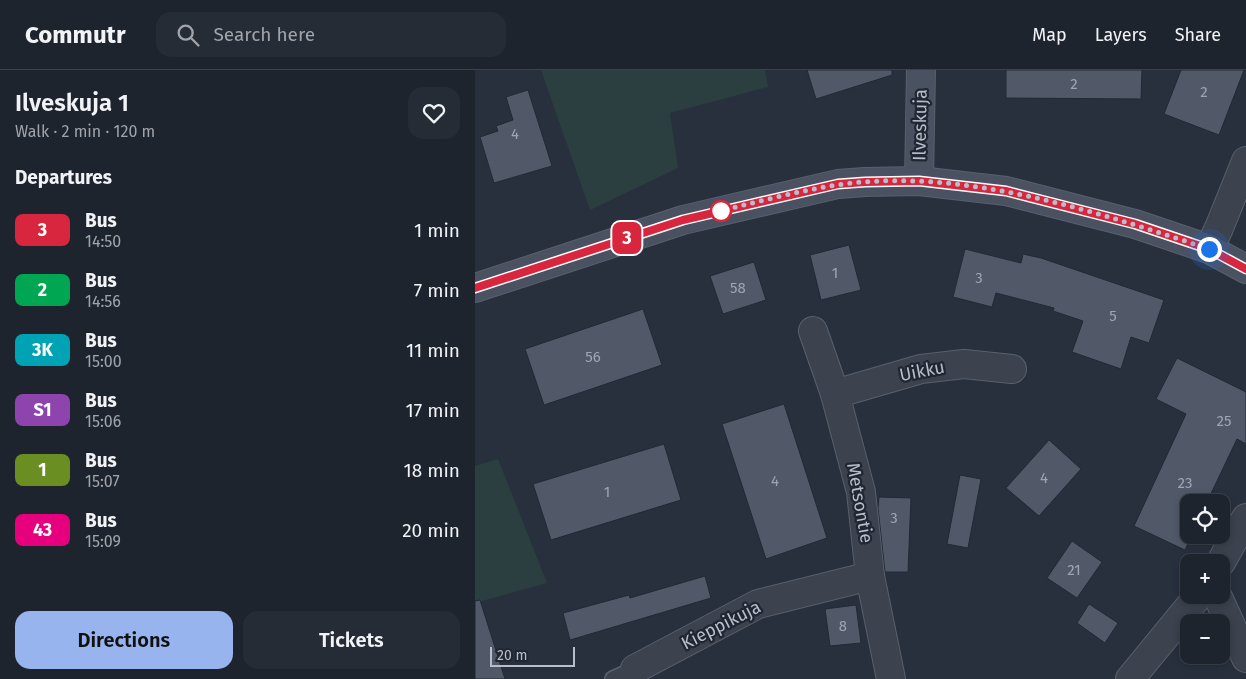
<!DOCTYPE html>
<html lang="en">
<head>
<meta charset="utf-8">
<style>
  :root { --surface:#1e242e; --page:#262c36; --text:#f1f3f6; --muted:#a1a4aa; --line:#3c414a; --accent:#97b4ef }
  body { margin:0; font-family:"Fira Sans",sans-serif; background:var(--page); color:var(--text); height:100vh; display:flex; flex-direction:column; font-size:19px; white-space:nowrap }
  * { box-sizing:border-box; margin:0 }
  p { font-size:16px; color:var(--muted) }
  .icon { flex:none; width:28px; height:28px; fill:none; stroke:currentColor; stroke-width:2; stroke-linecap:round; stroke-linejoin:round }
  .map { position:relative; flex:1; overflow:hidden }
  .side { display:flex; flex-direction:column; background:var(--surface); width:475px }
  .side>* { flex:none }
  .badge { padding:0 10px; border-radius:8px; font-size:18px; line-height:32px }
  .fabs { position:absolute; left:705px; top:424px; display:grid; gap:10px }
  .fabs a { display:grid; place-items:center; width:50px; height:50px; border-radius:10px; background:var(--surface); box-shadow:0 2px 8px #0003,0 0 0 1px var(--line); font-size:25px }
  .scale { position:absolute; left:15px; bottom:12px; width:85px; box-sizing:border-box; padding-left:5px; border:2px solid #b8bec9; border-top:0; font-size:14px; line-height:18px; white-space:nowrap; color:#b8bec9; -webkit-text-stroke:4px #202733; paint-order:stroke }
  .you { position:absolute; width:25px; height:25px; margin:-12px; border:4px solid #fff; border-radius:50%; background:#1a73e8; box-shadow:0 0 0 8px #1a73e833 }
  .map>.badge { position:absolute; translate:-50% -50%; box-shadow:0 0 0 2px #fff }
  h2 { padding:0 15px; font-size:19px; line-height:45px }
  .round { display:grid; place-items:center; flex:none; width:52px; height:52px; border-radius:15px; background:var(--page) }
  .summary { display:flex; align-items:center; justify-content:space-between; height:85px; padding:0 15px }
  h1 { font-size:24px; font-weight:600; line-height:38px }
  .cta { display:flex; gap:10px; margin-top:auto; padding:10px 15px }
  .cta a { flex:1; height:58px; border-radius:15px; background:var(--accent); color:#111; font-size:20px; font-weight:600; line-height:58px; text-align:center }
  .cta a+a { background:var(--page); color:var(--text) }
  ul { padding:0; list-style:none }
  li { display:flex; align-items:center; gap:15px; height:60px; padding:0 15px }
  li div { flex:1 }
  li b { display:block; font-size:19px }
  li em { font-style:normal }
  li .badge { min-width:55px; font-weight:700; text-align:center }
  header { display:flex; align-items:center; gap:30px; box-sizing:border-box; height:70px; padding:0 25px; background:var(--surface); border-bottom:1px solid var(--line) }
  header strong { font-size:24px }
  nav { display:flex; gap:28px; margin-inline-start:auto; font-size:18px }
  .search { width:350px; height:45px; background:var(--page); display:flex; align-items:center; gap:12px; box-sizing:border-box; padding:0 18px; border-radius:15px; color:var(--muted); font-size:19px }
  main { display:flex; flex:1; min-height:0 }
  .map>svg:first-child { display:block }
  .green { fill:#2b3e40 }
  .building { fill:#515969; stroke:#222935 }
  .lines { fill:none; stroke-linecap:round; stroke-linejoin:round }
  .lane-casing { stroke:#59606c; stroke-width:18 }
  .street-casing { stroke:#59606c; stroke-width:30 }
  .secondary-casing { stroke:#59606c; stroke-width:30 }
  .lane { stroke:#3c424e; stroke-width:15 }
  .street { stroke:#3c424e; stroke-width:28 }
  .secondary { stroke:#4a5161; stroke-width:28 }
  .line-casing { stroke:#fff; stroke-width:11 }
  .line { stroke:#d7263d; stroke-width:8 }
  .walk { stroke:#b8bec9; stroke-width:5; stroke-dasharray:0 9 }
  .stop-dot { fill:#fff; stroke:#d7263d; stroke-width:2.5 }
  .labels { text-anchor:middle; stroke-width:4.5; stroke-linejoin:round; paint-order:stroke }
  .number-label { font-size:15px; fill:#9ea5b1 }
  .street-label { font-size:18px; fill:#b8bec9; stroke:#202733 }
</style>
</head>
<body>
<header>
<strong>Commutr</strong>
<div class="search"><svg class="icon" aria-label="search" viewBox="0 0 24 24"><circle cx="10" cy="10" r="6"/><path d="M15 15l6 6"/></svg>Search here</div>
<nav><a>Map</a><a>Layers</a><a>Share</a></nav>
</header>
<main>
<section class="side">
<div class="summary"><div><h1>Ilveskuja 1</h1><p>Walk · 2 min · 120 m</p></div><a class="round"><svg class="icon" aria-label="heart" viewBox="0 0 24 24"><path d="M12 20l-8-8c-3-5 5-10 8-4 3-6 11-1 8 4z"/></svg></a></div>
<h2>Departures</h2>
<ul>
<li><span class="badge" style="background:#d7263d;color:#fff">3</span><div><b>Bus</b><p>14:50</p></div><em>1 min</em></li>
<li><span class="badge" style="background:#00a651;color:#fff">2</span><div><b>Bus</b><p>14:56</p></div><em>7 min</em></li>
<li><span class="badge" style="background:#00a3b4;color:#fff">3K</span><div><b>Bus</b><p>15:00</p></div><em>11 min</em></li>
<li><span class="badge" style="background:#8e44ad;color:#fff">S1</span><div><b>Bus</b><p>15:06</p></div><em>17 min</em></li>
<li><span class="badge" style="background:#6b8e23;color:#fff">1</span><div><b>Bus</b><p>15:07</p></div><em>18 min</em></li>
<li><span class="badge" style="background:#e6007e;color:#fff">43</span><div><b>Bus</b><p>15:09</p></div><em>20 min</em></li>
</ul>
<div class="cta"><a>Directions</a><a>Tickets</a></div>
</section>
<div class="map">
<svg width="771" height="609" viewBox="0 0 771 609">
  <rect width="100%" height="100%" fill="#28303e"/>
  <g class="green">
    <path d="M66 0H290L293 17 195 43 203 98 115 140Z"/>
    <path d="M23 389 72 513 0 533V396Z"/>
  </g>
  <g class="building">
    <path d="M332 0H417V5L341 29Z"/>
    <path d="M531 0H667L666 29 531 28Z"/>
    <path d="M706 0H769L744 65 689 44Z"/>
    <path d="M53 20 77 96 19 113 5 67 23 61 21 56 38 50 31 27Z"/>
    <path d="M374 175 386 220 346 230 335 185Z"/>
    <path d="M490 179 546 193 548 184 566 188 689 230 674 273 656 267 646 299 597 282 608 251 578 241 579 238 521 223 517 237 478 227Z"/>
    <path d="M279 192 291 230 248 244 235 206Z"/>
    <path d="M168 239 187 295 69 335 50 279Z"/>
    <path d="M702 288 771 322V374L762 369 732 432H714V465H717L710 480 659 456 711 344 681 329Z"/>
    <path d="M309 334 352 468 291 489 247 354Z"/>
    <path d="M574 370 606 399 564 446 531 418Z"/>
    <path d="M189 374 206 430 76 470 58 414Z"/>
    <path d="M485 405 506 409 493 478 472 474Z"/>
    <path d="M404 427 436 428 433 502H410L403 438Z"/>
    <path d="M597 471 627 492 602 528 572 508Z"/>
    <path d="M230 506 236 528 95 570 88 543 154 525 155 528Z"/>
    <path d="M5 530 30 609H0V531Z"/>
    <path d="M614 534 643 553 630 573 602 553Z"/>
    <path d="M381 535 386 573 355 576 350 539Z"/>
  </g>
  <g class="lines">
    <defs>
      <path id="lane" d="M138 609 160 599"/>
      <g id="street">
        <path d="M734 179 744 158 771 91"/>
        <path d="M338 261 360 324 386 422 395 506 416 609"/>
        <path d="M360 324 446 299 489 294 537 299"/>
        <path d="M746 492 771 448"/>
        <path d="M742 525 771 588"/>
        <path d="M160 599 283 534 395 506"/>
        <path d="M655 609 724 525"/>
      </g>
      <g id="secondary">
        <path d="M444 111 446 0"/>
        <path d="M0 218 208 150 363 114 390 112 444 111 531 121 660 154 734 179 771 199"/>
      </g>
    </defs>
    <use href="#lane" class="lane-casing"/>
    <use href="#street" class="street-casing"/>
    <use href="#secondary" class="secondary-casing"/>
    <use href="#lane" class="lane"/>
    <use href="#street" class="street"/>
    <use href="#secondary" class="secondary"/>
  </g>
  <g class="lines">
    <defs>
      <path id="line" d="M0 218 208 150 363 114 390 112 444 111 531 121 660 154 734 179 771 199"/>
    </defs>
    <use href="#line" class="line-casing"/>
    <use href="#line" class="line"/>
    <path class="walk" d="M246 141 240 142C288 131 338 116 388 112 505 103 625 143 734 179"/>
  </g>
  <circle class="stop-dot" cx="246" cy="141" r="10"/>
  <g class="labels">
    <g class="number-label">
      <text x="599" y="19">2</text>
      <text x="729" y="27">2</text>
      <text x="40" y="69">4</text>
      <text x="360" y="208">1</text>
      <text x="504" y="213">3</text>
      <text x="263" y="223">58</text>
      <text x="638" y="251">5</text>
      <text x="118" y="292">56</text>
      <text x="749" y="356">25</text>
      <text x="569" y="413">4</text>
      <text x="300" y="416">4</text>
      <text x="710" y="418">23</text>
      <text x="132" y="427">1</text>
      <text x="419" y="453">3</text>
      <text x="599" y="505">21</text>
      <text x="368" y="561">8</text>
    </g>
    <g class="street-label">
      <text transform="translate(445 55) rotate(-89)" y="6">Ilveskuja</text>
      <text transform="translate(447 301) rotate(-11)" y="6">Uikku</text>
      <text transform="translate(385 433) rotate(80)" y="6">Metsontie</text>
      <text transform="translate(246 555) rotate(-27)" y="6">Kieppikuja</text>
    </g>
  </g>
</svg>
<div class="fabs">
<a><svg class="icon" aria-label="locate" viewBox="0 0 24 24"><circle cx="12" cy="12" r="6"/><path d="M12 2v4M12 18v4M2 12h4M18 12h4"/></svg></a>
<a>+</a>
<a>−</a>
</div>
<div class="scale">20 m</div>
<div class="you" style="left:734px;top:179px"></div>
<b class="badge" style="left:152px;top:168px;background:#d7263d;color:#fff">3</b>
</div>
</main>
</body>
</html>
